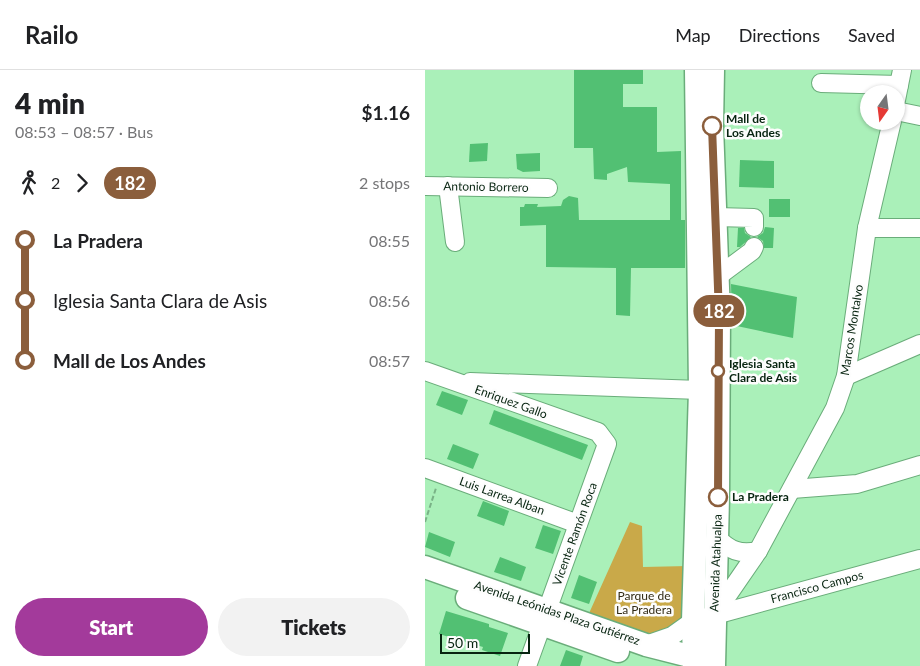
<!DOCTYPE html>
<html lang="en">
<head>
<meta charset="utf-8">
<style>
  :root { --surface:#fff; --page:#f2f2f2; --text:#202124; --muted:#757577; --line:#e0e0e0; --accent:#a33a9b }
  body { margin:0; font-family:Lato,sans-serif; background:var(--page); color:var(--text); height:100vh; display:flex; flex-direction:column; font-size:19px; white-space:nowrap }
  * { box-sizing:border-box; margin:0 }
  p { font-size:16px; color:var(--muted) }
  .icon { flex:none; width:28px; height:28px; fill:none; stroke:currentColor; stroke-width:2; stroke-linecap:round; stroke-linejoin:round }
  .map { position:relative; flex:1; overflow:hidden }
  .drawer { display:flex; flex-direction:column; background:var(--surface); width:425px }
  .drawer>* { flex:none }
  .badge { padding:0 10px; border-radius:16px; font-size:18px; line-height:32px }
  .needle { width:32px; rotate:194deg }
  .buttons { position:absolute; left:435px; top:15px; display:grid; gap:10px }
  .buttons a { display:grid; place-items:center; width:45px; height:45px; border-radius:50%; background:var(--surface); box-shadow:0 1px 4px #0004; font-size:25px }
  .scale { position:absolute; left:15px; bottom:12px; width:90px; box-sizing:border-box; padding-left:5px; border:2px solid #072410; border-top:0; font-size:14px; line-height:18px; white-space:nowrap; color:#072410; -webkit-text-stroke:4px #fdfdfd; paint-order:stroke }
  .map>.badge { position:absolute; translate:-50% -50%; box-shadow:0 0 0 2px #fff }
  .legs { display:flex; align-items:center; gap:8px; height:55px; padding:0 15px; font-size:16px }
  .legs p { margin-inline-start:auto }
  .summary { display:flex; align-items:center; justify-content:space-between; height:85px; padding:0 15px }
  h1 { font-size:28px; font-weight:800; line-height:38px }
  .primary-button { display:flex; gap:10px; margin-top:auto; padding:10px 15px }
  .primary-button a { flex:1; height:58px; border-radius:30px; background:var(--accent); color:#fff; font-size:20px; font-weight:800; line-height:58px; text-align:center }
  .primary-button a+a { background:var(--page); color:var(--text) }
  ul { padding:0 15px; list-style:none }
  li { display:flex; align-items:center; gap:18px; height:60px; font-size:19px }
  li i { display:grid; place-items:center; width:8px; height:100%; margin:0 6px; background:currentColor }
  li i::after { content:''; width:12px; height:12px; margin:-6px; border:4px solid; border-radius:50%; background:var(--surface) }
  li p { margin-inline-start:auto }
  li:first-child i { background:linear-gradient(#0000 50%,currentColor 0) }
  li:last-child i { background:linear-gradient(currentColor 50%,#0000 0) }
  header { display:flex; align-items:center; gap:30px; box-sizing:border-box; height:70px; padding:0 25px; background:var(--surface); border-bottom:1px solid var(--line) }
  header strong { font-size:24px }
  nav { display:flex; gap:28px; margin-inline-start:auto; font-size:18px }
  main { display:flex; flex:1; min-height:0 }
  .map>svg:first-child { display:block }
  .green { fill:#c9a949 }
  .building { fill:#52c073 }
  .lines { fill:none; stroke-linecap:round; stroke-linejoin:round }
  .minor-casing { stroke:#6aad7a; stroke-width:20 }
  .major-casing { stroke:#6aad7a; stroke-width:25 }
  .path { stroke:#79b286; stroke-width:2; stroke-dasharray:5 2.5; stroke-linecap:butt }
  .minor { stroke:#fff; stroke-width:18 }
  .major { stroke:#fff; stroke-width:22 }
  .line-1-casing { stroke:#fff; stroke-width:11 }
  .line-1 { stroke:#8b5e3c; stroke-width:8 }
  .stop-1-dot { fill:#fff; stroke:#8b5e3c; stroke-width:2.5 }
  .labels { text-anchor:middle; stroke-width:5; stroke-linejoin:round; paint-order:stroke }
  .stop-label { font-size:12px; font-weight:bold; fill:#072410; stroke:#fdfdfd; text-anchor:start }
  .street-label { font-size:12px; fill:#072410; stroke:#fdfdfd }
  .park-label { font-size:12px; fill:#322b16; stroke:#fdfdfd }
</style>
</head>
<body>
<header>
<strong>Railo</strong>
<nav><a>Map</a><a>Directions</a><a>Saved</a></nav>
</header>
<main>
<section class="drawer">
<div class="summary"><div><h1>4 min</h1><p>08:53 – 08:57 · Bus</p></div><b>$1.16</b></div>
<div class="legs"><svg class="icon" aria-label="walk" viewBox="0 0 24 24"><circle cx="13" cy="4" r="2"/><path d="M13 8l-2 6 4 7M11 14l-3 7M7 12l3-4h3l4 4"/></svg>2<svg class="icon" aria-label="forward" viewBox="0 0 24 24"><path d="M9 5l7 7-7 7"/></svg><b class="badge" style="background:#8b5e3c;color:#fff">182</b><p>2 stops</p></div>
<ul>
<li><i style="color:#8b5e3c"></i><b>La Pradera</b><p>08:55</p></li>
<li><i style="color:#8b5e3c"></i><span>Iglesia Santa Clara de Asis</span><p>08:56</p></li>
<li><i style="color:#8b5e3c"></i><b>Mall de Los Andes</b><p>08:57</p></li>
</ul>
<div class="primary-button"><a>Start</a><a>Tickets</a></div>
</section>
<div class="map">
<svg width="495" height="596" viewBox="0 0 495 596">
  <rect width="100%" height="100%" fill="#aaf0b9"/>
  <path class="green" d="M205 452 217 456 218 497 263 496V525L255 555 230 567 161 550Z"/>
  <g class="building">
    <path d="M149 0H218V14H198V37H232V82L256 81V150H260V198H206L205 246 191 245V198L121 197V155L95 156V137H99L100 134H113L112 137 136 136 138 130 144 126 153 128 154 150H245V114L203 112 202 97 182 104V110L169 109 168 78H149Z"/>
    <path d="M63 73 62 91 44 92 45 74Z"/>
    <path d="M115 83V101L98 102 92 99 91 84Z"/>
    <path d="M315 90 349 91V118L314 117Z"/>
    <rect x="344" y="129" width="21" height="18"/>
    <path d="M340 157 349 158 348 178H339L338 171 332 167 338 163Z"/>
    <path d="M313 158H319L320 163 326 167 315 177H312Z"/>
    <path d="M306 214 372 227 368 268 307 255Z"/>
    <path d="M17 321 43 330 37 345 11 335Z"/>
    <path d="M69 340 163 375 157 390 64 354Z"/>
    <path d="M28 374 54 384 48 399 22 389Z"/>
    <path d="M58 431 84 441 79 456 52 446Z"/>
    <path d="M118 455 136 461 128 484 110 478Z"/>
    <path d="M4 462 30 472 25 487 0 477Z"/>
    <path d="M75 487 101 497 96 511 69 502Z"/>
    <path d="M154 505 172 512 164 534 146 528Z"/>
    <path d="M21 541 64 554V557L83 563 75 586 57 580 58 577 14 564Z"/>
    <path d="M141 580 158 586 155 596H135Z"/>
  </g>
  <g class="lines">
    <defs>
      <g id="minor">
        <path d="M396 13 474 15"/>
        <path d="M471 30 477 0"/>
        <path d="M471 41 495 46"/>
        <path d="M0 116 123 118"/>
        <path d="M23 116 30 172"/>
        <path d="M291 147 329 148V157"/>
        <path d="M442 158H495"/>
        <path d="M292 207 327 181 329 177"/>
        <path d="M0 301 173 362 182 374 102 596"/>
        <path d="M421 306 495 274"/>
        <path d="M45 312 275 320"/>
        <path d="M0 398 153 454"/>
        <path d="M367 419 432 414 495 395"/>
        <path d="M292 468C305 480 314 485 333 481"/>
        <path d="M289 545 333 481 410 338 421 306 442 158 467 51"/>
        <path d="M221 575 247 566 268 551 495 489"/>
      </g>
      <g id="major">
        <path d="M288 0 287 56 294 245 293 427 289 596"/>
        <path d="M0 497 221 575 284 591"/>
        <path d="M42 528 193 581"/>
        <path d="M269 596 268 551 275 320 271 0"/>
      </g>
    </defs>
    <use href="#minor" class="minor-casing"/>
    <use href="#major" class="major-casing"/>
    <path class="path" d="M0 452 11 418"/>
    <use href="#minor" class="minor"/>
    <use href="#major" class="major"/>
  </g>
  <g class="lines">
    <defs>
      <path id="line-1" d="M287 56 294 245 293 427"/>
    </defs>
    <use href="#line-1" class="line-1-casing"/>
    <use href="#line-1" class="line-1"/>
  </g>
  <g class="stop-1-dot">
    <circle cx="287" cy="56" r="9"/>
    <circle cx="293" cy="301" r="6"/>
    <circle cx="293" cy="427" r="9"/>
  </g>
  <g class="labels">
    <g class="stop-label">
      <text x="301" y="53">Mall de<tspan x="301" dy="14">Los Andes</tspan></text>
      <text x="304" y="298">Iglesia Santa<tspan x="304" dy="14">Clara de Asis</tspan></text>
      <text x="307" y="431">La Pradera</text>
    </g>
    <g class="street-label">
      <text transform="translate(61 117) rotate(1)" y="4">Antonio Borrero</text>
      <text transform="translate(427 260) rotate(-81)" y="4">Marcos Montalvo</text>
      <text transform="translate(86 332) rotate(20)" y="4">Enriquez Gallo</text>
      <text transform="translate(77 426) rotate(20)" y="4">Luis Larrea Alban</text>
      <text transform="translate(150 464) rotate(-70)" y="4">Vicente Ramón Roca</text>
      <text transform="translate(291 493) rotate(-88)" y="4">Avenida Atahualpa</text>
      <text transform="translate(392 517) rotate(-15)" y="4">Francisco Campos</text>
      <text transform="translate(132 543) rotate(19)" y="4">Avenida Leónidas Plaza Gutiérrez</text>
    </g>
    <g class="park-label">
      <text x="219" y="530">Parque de<tspan x="219" dy="14">La Pradera</tspan></text>
    </g>
  </g>
</svg>
<div class="buttons">
<a><svg class="needle" viewBox="-14 -14 28 28"><path d="M0-13l5 13h-10z" fill="#e53935"/><path d="M0 13l5-13h-10z" fill="#757577"/></svg></a>
</div>
<div class="scale">50 m</div>
<b class="badge" style="left:294px;top:241px;background:#8b5e3c;color:#fff">182</b>
</div>
</main>
</body>
</html>
